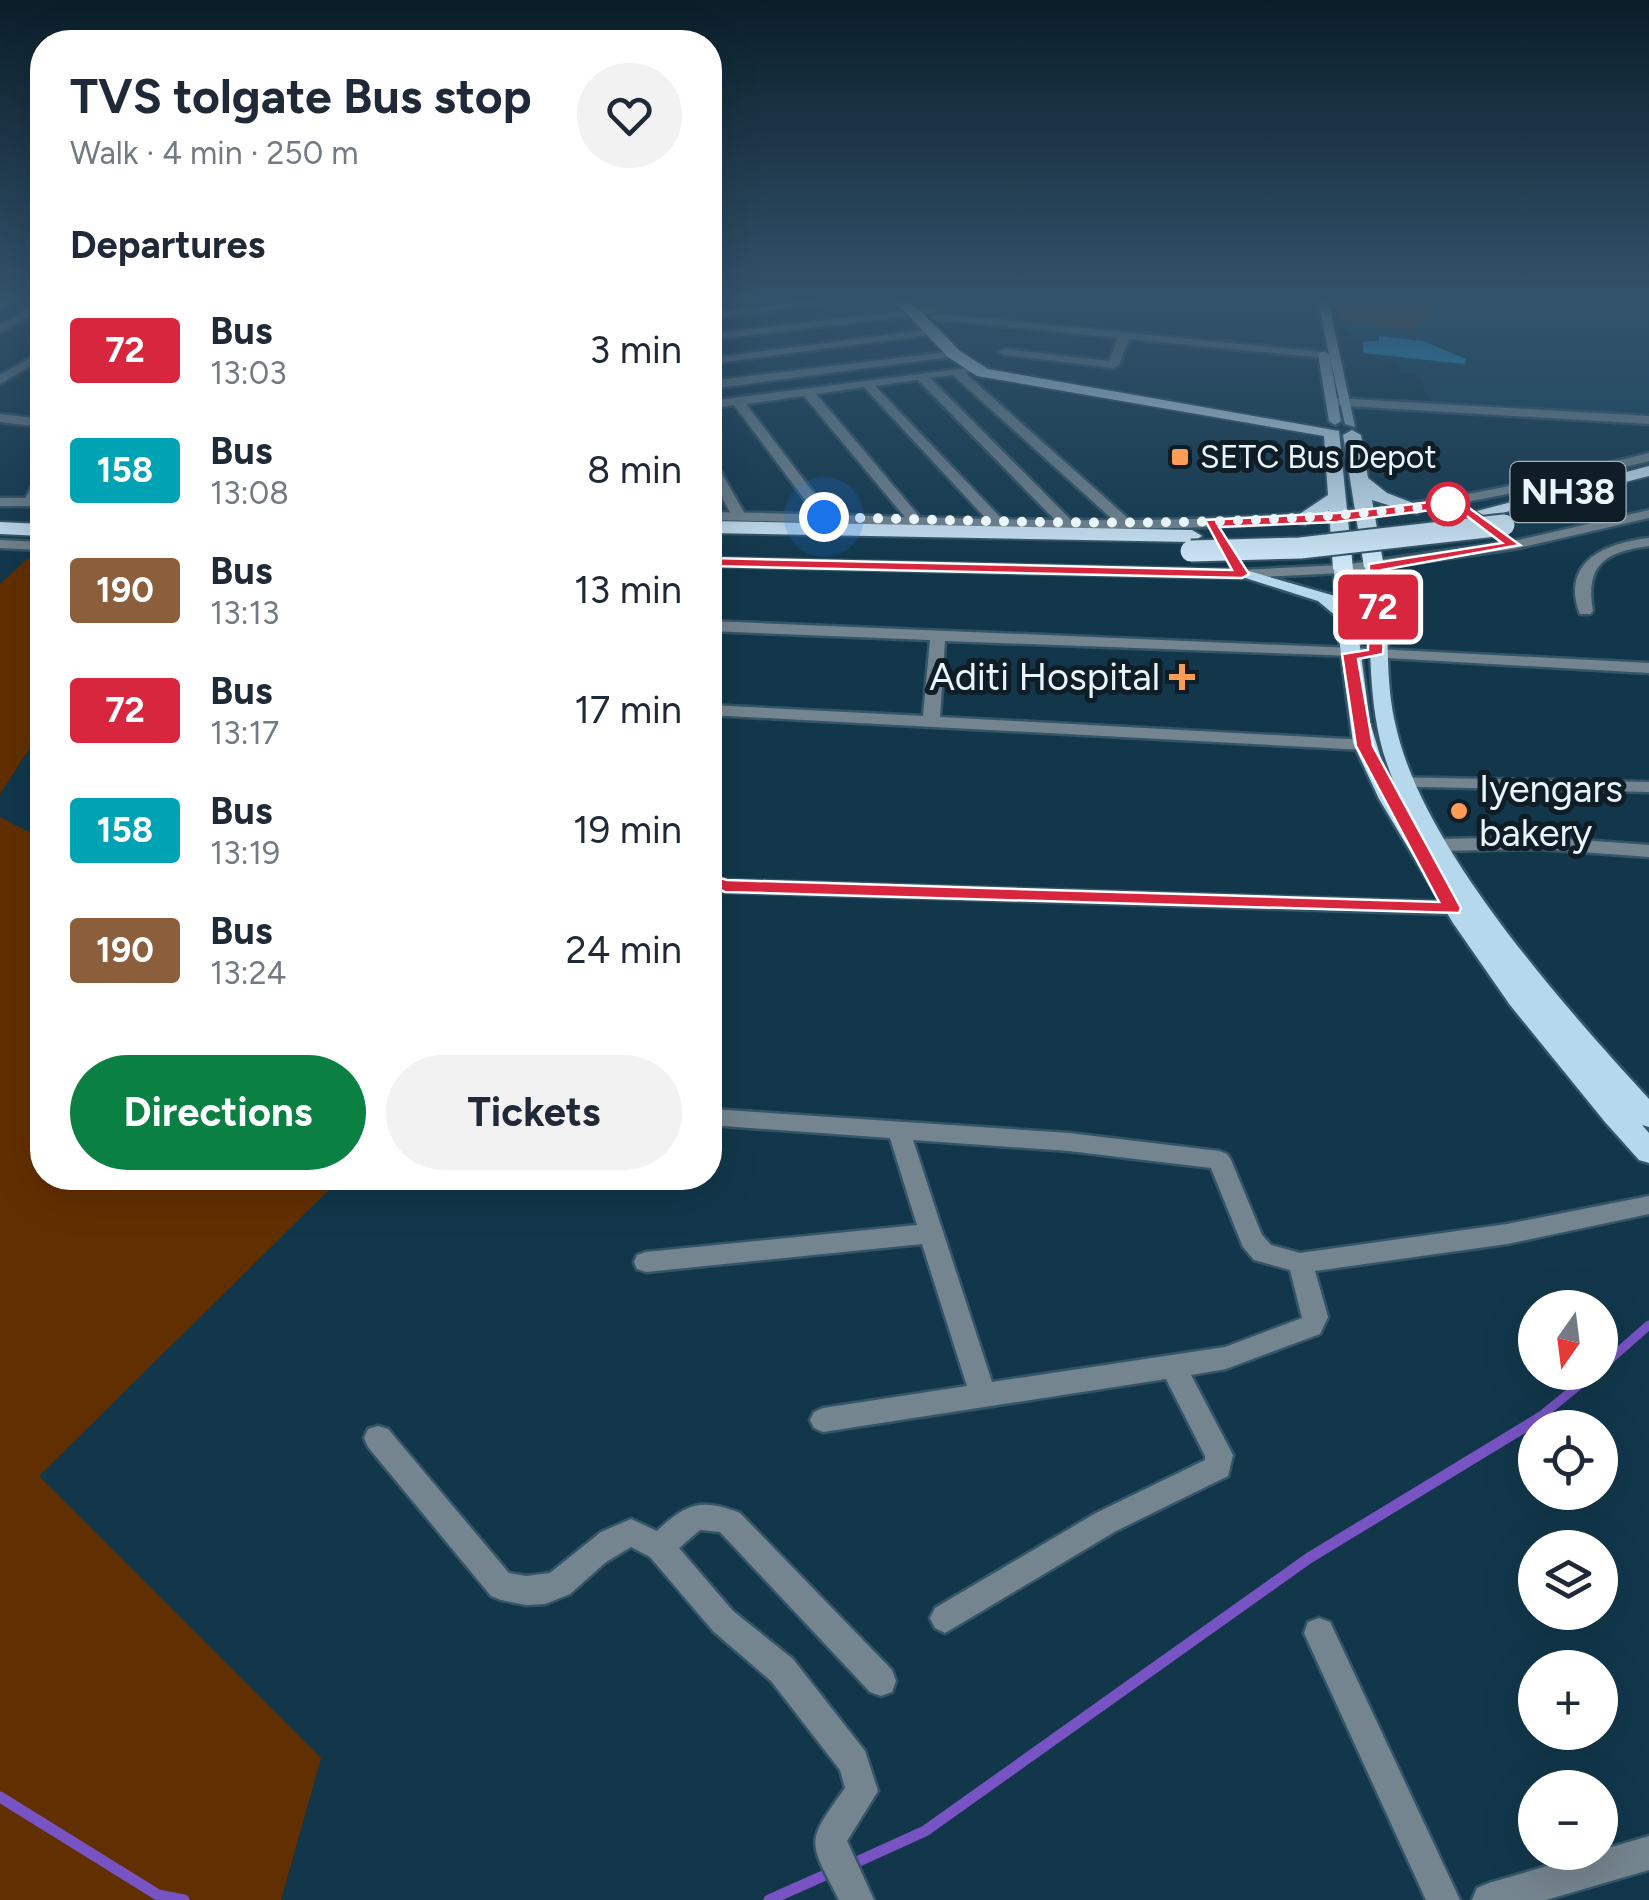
<!DOCTYPE html>
<html lang="en">
<head>
<meta charset="utf-8">
<style>
  :root { --surface:#fff; --page:#f2f2f3; --text:#1f2937; --muted:#747a83; --accent:#0b8043 }
  body { margin:0; font-family:Figtree,sans-serif; background:var(--page); color:var(--text); height:100vh; display:flex; flex-direction:column; font-size:38px; white-space:nowrap }
  * { box-sizing:border-box; margin:0 }
  p { font-size:32px; color:var(--muted) }
  .icon { flex:none; width:55px; height:55px; fill:none; stroke:currentColor; stroke-width:2; stroke-linecap:round; stroke-linejoin:round }
  .map { position:relative; flex:1; overflow:hidden }
  .panel { position:absolute; left:30px; top:30px; width:692px; height:1160px; display:flex; flex-direction:column; background:var(--surface); border-radius:40px; box-shadow:0 10px 40px #0002 }
  .panel>* { flex:none }
  .badge { padding:0 20px; border-radius:8px; font-size:35px; line-height:65px }
  .needle { width:65px; rotate:194deg }
  .tools { position:absolute; left:1518px; top:1290px; display:grid; gap:20px }
  .tools a { display:grid; place-items:center; width:100px; height:100px; border-radius:50%; background:var(--surface); box-shadow:0 10px 40px #0002; font-size:50px }
  .you { position:absolute; width:50px; height:50px; margin:-25px; border:8px solid #fff; border-radius:50%; background:#1a73e8; box-shadow:0 0 0 15px #1a73e833 }
  .map>.badge { position:absolute; translate:-50% -50%; box-shadow:0 0 0 5px #fff }
  h2 { padding:0 40px; font-size:38px; line-height:90px }
  .round { display:grid; place-items:center; flex:none; width:105px; height:105px; border-radius:52px; background:var(--page) }
  .headline { display:flex; align-items:center; justify-content:space-between; height:170px; padding:0 40px }
  h1 { font-size:48px; font-weight:700; line-height:75px }
  .button { display:flex; gap:20px; margin-top:auto; padding:20px 40px }
  .button a { flex:1; height:115px; border-radius:60px; background:var(--accent); color:#fff; font-size:40px; font-weight:700; line-height:115px; text-align:center }
  .button a+a { background:var(--page); color:var(--text) }
  ul { padding:0; list-style:none }
  li { display:flex; align-items:center; gap:30px; height:120px; padding:0 40px }
  li div { flex:1 }
  li b { display:block; font-size:38px }
  li em { font-style:normal }
  li .badge { min-width:110px; font-weight:700; text-align:center }
  .map>svg:first-child { display:block }
  .built { fill:#14435a }
  .green { fill:#622f00 }
  .lines { fill:none; stroke-linecap:round; stroke-linejoin:round }
  .stream-far1 { stroke:#7853c3; stroke-width:9 }
  .stream { stroke:#7853c3; stroke-width:11 }
  .building { fill:#23a1dc }
  .minor-casing { stroke:#345567; stroke-width:5 }
  .tertiary-casing { stroke:#345567; stroke-width:5 }
  .secondary-casing { stroke:#345567; stroke-width:5 }
  .primary-casing { stroke:#345567; stroke-width:5 }
  .trunk-casing { stroke:#345567; stroke-width:4 }
  .minor { fill:#75858f; fill-rule:evenodd }
  .tertiary { fill:#75858f; fill-rule:evenodd }
  .secondary { fill:#9ab4c4; fill-rule:evenodd }
  .primary { fill:#b6d8ed; fill-rule:evenodd }
  .trunk { fill:#cde6f6; fill-rule:evenodd }
  .trunk-bridge-casing { stroke:#345567; stroke-width:25; stroke-linecap:butt }
  .trunk-bridge { stroke:#cde6f6; stroke-width:21 }
  .line { fill:#d7263d; stroke:#fff; stroke-width:2.5 }
  .walk { stroke:#e9f5fc; stroke-width:10; stroke-dasharray:0 18 }
  .poi-dot { fill:#fd9d55; stroke:#0e1d26; stroke-width:4 }
  .stop-dot { fill:#fff; stroke:#d7263d; stroke-width:5 }
  .labels { text-anchor:middle; stroke-width:10; stroke-linejoin:round; paint-order:stroke }
  .far-poi-label { font-size:32px; fill:#e9f5fc; stroke:#0e1d26; text-anchor:start }
  .shield { fill:#0e1d26; stroke:#a7b4bc; stroke-width:2.5 }
  .shield-label { font-size:35px; font-weight:bold; fill:#e9f5fc }
  .poi-label { font-size:38px; fill:#e9f5fc; stroke:#0e1d26; text-anchor:end }
</style>
</head>
<body>
<div class="map">
<svg width="1649" height="1900" viewBox="0 0 1649 1900">
  <rect width="100%" height="100%" fill="#12374b"/>
  <path class="built" d="M1336 300H1649V417L1434 404 1425 393 1421 376 1401 373 1397 363 1373 358V342L1351 340Z"/>
  <g class="green">
    <path d="M1334 300H1427V320L1414 329 1343 322Z"/>
    <path d="M27 559 42 560V729L0 794V584Z"/>
    <path d="M0 817 42 839V1178H341L39 1476 321 1758 281 1900H0Z"/>
  </g>
  <g class="lines">
    <g class="stream-far1">
      <path d="M1600 1368 1649 1325"/>
      <path d="M1536 1420 1595 1372"/>
    </g>
    <g class="stream">
      <path d="M0 1797 158 1895 184 1900"/>
      <path d="M850 1865 925 1831 1309 1558 1541 1417"/>
      <path d="M769 1900 832 1872"/>
    </g>
  </g>
  <path class="building" d="M1379 336 1423 341 1466 359 1465 364 1363 353V342L1379 341Z"/>
  <g class="lines">
    <defs>
      <g id="minor">
        <path d="M0 300H12L0 307Z"/>
        <path d="M812 300H844L710 319V313Z"/>
        <path d="M42 302V309L0 333V325Z"/>
        <path d="M931 308 935 309V313L710 340V334Z"/>
        <path d="M936 314 1324 352 1330 355 1324 358 1129 339 1119 365 1113 368 1005 355 999 352 1005 349 1109 361 1118 338 932 319 931 317Z"/>
        <path d="M932 329 938 332 936 334 710 364V358Z"/>
        <path d="M42 351V359L0 384V375Z"/>
        <path d="M954 351 958 352V356L710 389V381Z"/>
        <path d="M975 367V371L965 373 1130 520V526H1120L953 375 930 378 1070 519V525H1060L918 380 875 386 1001 518V524H991L864 387 816 394 919 516V522H909L804 396 746 404 832 517 825 521 820 520 734 405 710 409V401Z"/>
        <path d="M1334 398 1649 416V424L1330 405 1328 402Z"/>
        <path d="M0 414 42 419V427L0 422Z"/>
        <path d="M710 459 716 463 746 516 744 519 732 516 710 475Z"/>
        <path d="M42 477V492L37 502 25 505 23 502 37 478Z"/>
        <path d="M710 621 1376 649 1384 654 1382 657 945 641 940 717 1365 740 1374 745 1365 750 710 715V705L923 716 930 640 710 631Z"/>
        <path d="M1388 777 1649 782V792L1382 786 1379 782 1382 778Z"/>
        <path d="M1540 837 1649 845V857L1540 849 1440 851 1431 845 1440 839Z"/>
        <path d="M710 875 726 880 1452 902 1462 908 1452 914 725 892 710 888Z"/>
        <path d="M710 1109 1069 1133 1219 1151 1227 1154 1231 1160 1262 1235 1271 1245 1300 1253 1507 1224 1649 1196V1214L1507 1244 1315 1271 1328 1317 1320 1334 1226 1369 1191 1375 1233 1455 1228 1476 1116 1531 945 1633 935 1628 930 1618 935 1608 1096 1513 1205 1460V1456L1166 1379 823 1432 814 1428 810 1420 814 1412 823 1408 967 1386 922 1244 646 1272 637 1269 634 1262 637 1255 646 1252 917 1225 890 1138 710 1125ZM913 1140 1069 1151 1211 1168 1243 1247 1254 1260 1290 1270 1302 1318 1225 1347 992 1382Z"/>
        <path d="M378 1426 388 1429 509 1573 526 1576 550 1573 601 1532 631 1519 657 1531C686 1503 702 1498 740 1513L892 1670 896 1681 892 1692 881 1696 870 1692 720 1532 700 1530 679 1548 733 1611 793 1659 865 1751 878 1791 847 1841 874 1900H839C808 1839 805 1844 845 1788L840 1770 771 1681 713 1631 650 1557 631 1547 606 1562 570 1594 545 1604 526 1605 501 1600 491 1596 368 1447 364 1438 368 1429Z"/>
        <path d="M1319 1618 1330 1622 1460 1900H1426L1304 1633 1308 1622Z"/>
        <path d="M1649 1836V1870L1546 1900H1472L1477 1888 1489 1883Z"/>
      </g>
      <g id="tertiary">
        <path d="M1649 453V461C1573 480 1498 498 1420 509 1186 543 945 524 710 520V512C945 516 1184 533 1418 502 1496 491 1572 472 1649 453Z"/>
        <rect x="0" y="498" width="42" height="8"/>
        <path d="M1649 510V518L1514 549 1343 573 1242 578 710 566V558L1242 570 1343 565 1514 541Z"/>
        <path d="M1649 538V546C1605 552 1585 564 1593 611L1590 614H1580C1560 561 1606 543 1649 538Z"/>
        <path d="M0 540 42 542V550L0 548Z"/>
        <path d="M1376 649 1649 663V673L1370 657 1368 654Z"/>
      </g>
      <path id="secondary" d="M1318 300H1328L1355 427 1345 424 1330 358 1341 421 1335 425 1329 421 1318 354 1324 351 1329 354Z"/>
      <path id="primary" d="M1374 562 1383 567 1386 589C1389 635 1385 682 1396 727 1423 849 1565 1007 1649 1099V1127L1642 1125 1649 1133V1163L1639 1160 1605 1122 1510 1005 1453 923 1379 799 1353 743 1336 616 1318 601 1233 574 1242 569 1335 596 1334 569 1349 565 1370 722 1383 765 1405 805C1361 724 1375 654 1365 567Z"/>
      <g id="trunk">
        <path d="M894 300H909L960 351 988 369 1339 431 1353 569 1343 575 1333 569 1329 510 1305 525 1289 521 1328 495 1324 436 977 376 948 357Z"/>
        <path d="M1352 430 1361 435 1368 478 1387 493 1426 508 1417 514 1372 500 1384 567 1374 573 1364 567 1343 435Z"/>
        <path d="M1649 466V476L1486 517 1477 511Z"/>
        <path d="M710 521 1192 530 1202 536 1192 542 710 533Z"/>
        <path d="M0 522 42 524V536L0 534Z"/>
      </g>
    </defs>
    <use href="#minor" class="minor-casing"/>
    <use href="#tertiary" class="tertiary-casing"/>
    <use href="#secondary" class="secondary-casing"/>
    <use href="#primary" class="primary-casing"/>
    <use href="#trunk" class="trunk-casing"/>
    <use href="#minor" class="minor"/>
    <use href="#tertiary" class="tertiary"/>
    <use href="#secondary" class="secondary"/>
    <use href="#primary" class="primary"/>
    <use href="#trunk" class="trunk"/>
    <defs>
      <path id="trunk-bridge" d="M1191 551 1300 548 1504 525"/>
    </defs>
    <use href="#trunk-bridge" class="trunk-bridge-casing"/>
    <use href="#trunk-bridge" class="trunk-bridge"/>
  </g>
  <linearGradient id="sky" x2="0" y2="1"><stop stop-color="#0a1e29"/><stop offset="0.53" stop-color="#33536c"/><stop offset="1" stop-color="#33536c" stop-opacity="0"/></linearGradient>
  <rect width="1649" height="566" fill="url(#sky)"/>
  <path class="line" d="M1457 499 1520 545 1382 570 1386 595 1383 654 1358 659 1373 746 1461 908 1459 913 725 892 701 881 710 875 727 880 1439 902 1356 746 1342 654 1368 650 1369 564 1502 543 1455 507 1337 522 1219 527 1249 574 1242 578 710 566 703 562 710 558 1232 570 1205 520 1337 513Z"/>
  <g class="lines">
    <path class="walk" d="M824 517C1033 522 1241 531 1448 504"/>
  </g>
  <g class="poi-dot">
    <rect x="1170" y="447" width="20" height="20" rx="5"/>
    <path d="M1177 662h10v10h10v10h-10v10h-10v-10h-10v-10h10z"/>
    <circle cx="1459" cy="811" r="10"/>
  </g>
  <circle class="stop-dot" cx="1448" cy="504" r="20"/>
  <g class="labels">
    <g class="far-poi-label">
      <text x="1200" y="468">SETC Bus Depot</text>
    </g>
    <rect class="shield" x="1510.5" y="462" width="115" height="60" rx="8"/>
    <g class="shield-label">
      <text x="1568" y="504">NH38</text>
    </g>
    <g class="poi-label">
      <text x="1160" y="690">Aditi Hospital</text>
      <text x="1479" y="802" text-anchor="start">Iyengars<tspan x="1479" dy="44">bakery</tspan></text>
    </g>
  </g>
</svg>
<div class="tools">
<a><svg class="needle" viewBox="-14 -14 28 28"><path d="M0-13l5 13h-10z" fill="#e53935"/><path d="M0 13l5-13h-10z" fill="#747a83"/></svg></a>
<a><svg class="icon" aria-label="locate" viewBox="0 0 24 24"><circle cx="12" cy="12" r="6"/><path d="M12 2v4M12 18v4M2 12h4M18 12h4"/></svg></a>
<a><svg class="icon" aria-label="layers" viewBox="0 0 24 24"><path d="M12 4l9 5-9 5-9-5zM3 14l9 5 9-5"/></svg></a>
<a>+</a>
<a>−</a>
</div>
<div class="you" style="left:824px;top:517px"></div>
<b class="badge" style="left:1378px;top:607px;background:#d7263d;color:#fff">72</b>
<section class="panel">
<div class="headline"><div><h1>TVS tolgate Bus stop</h1><p>Walk · 4 min · 250 m</p></div><a class="round"><svg class="icon" aria-label="heart" viewBox="0 0 24 24"><path d="M12 20l-8-8c-3-5 5-10 8-4 3-6 11-1 8 4z"/></svg></a></div>
<h2>Departures</h2>
<ul>
<li><span class="badge" style="background:#d7263d;color:#fff">72</span><div><b>Bus</b><p>13:03</p></div><em>3 min</em></li>
<li><span class="badge" style="background:#00a3b4;color:#fff">158</span><div><b>Bus</b><p>13:08</p></div><em>8 min</em></li>
<li><span class="badge" style="background:#8b5e3c;color:#fff">190</span><div><b>Bus</b><p>13:13</p></div><em>13 min</em></li>
<li><span class="badge" style="background:#d7263d;color:#fff">72</span><div><b>Bus</b><p>13:17</p></div><em>17 min</em></li>
<li><span class="badge" style="background:#00a3b4;color:#fff">158</span><div><b>Bus</b><p>13:19</p></div><em>19 min</em></li>
<li><span class="badge" style="background:#8b5e3c;color:#fff">190</span><div><b>Bus</b><p>13:24</p></div><em>24 min</em></li>
</ul>
<div class="button"><a>Directions</a><a>Tickets</a></div>
</section>
</div>
</body>
</html>
